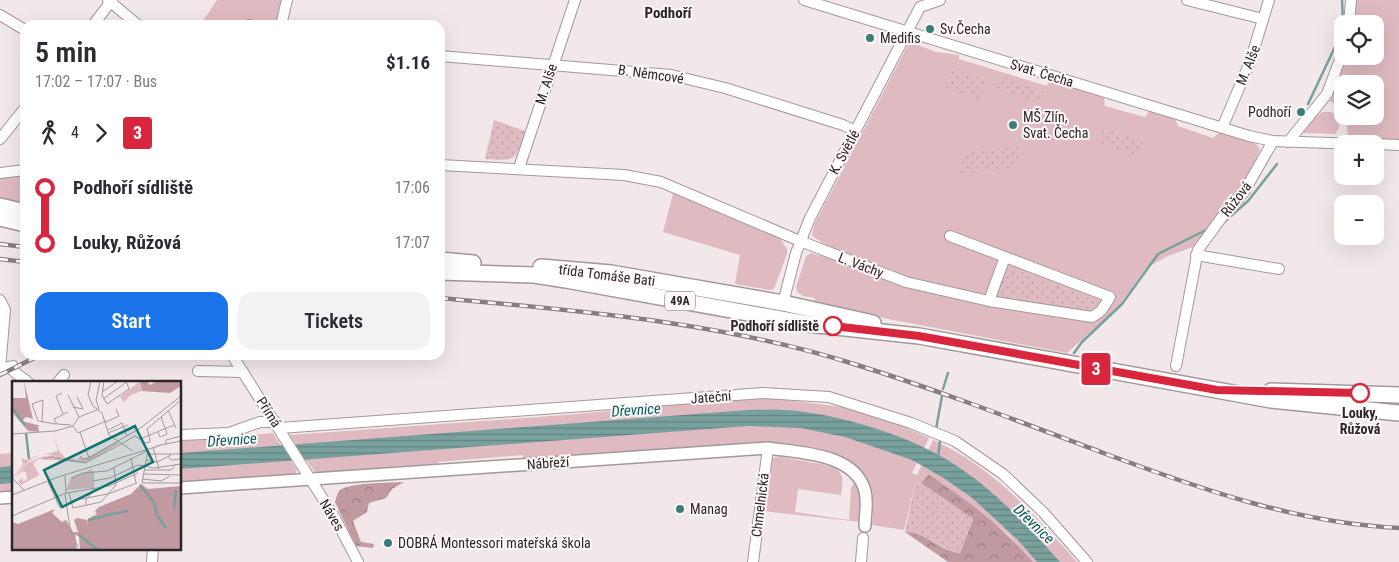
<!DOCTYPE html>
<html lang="en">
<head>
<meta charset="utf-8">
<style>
  :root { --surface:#fff; --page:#f2f2f3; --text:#2b2b33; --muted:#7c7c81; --accent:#1a73e8 }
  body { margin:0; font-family:"Roboto Condensed",sans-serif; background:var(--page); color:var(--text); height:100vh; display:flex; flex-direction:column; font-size:19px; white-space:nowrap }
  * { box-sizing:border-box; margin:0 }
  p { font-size:16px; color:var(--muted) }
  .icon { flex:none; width:28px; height:28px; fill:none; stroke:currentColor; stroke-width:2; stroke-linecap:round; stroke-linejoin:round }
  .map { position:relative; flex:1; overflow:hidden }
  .sheet { position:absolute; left:20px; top:20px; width:425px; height:340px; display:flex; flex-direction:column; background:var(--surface); border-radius:15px; box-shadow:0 5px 20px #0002 }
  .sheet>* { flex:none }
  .badge { padding:0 10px; border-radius:4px; font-size:18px; line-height:32px }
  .buttons { position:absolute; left:1334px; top:15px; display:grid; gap:10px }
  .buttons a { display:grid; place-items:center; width:50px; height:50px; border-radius:10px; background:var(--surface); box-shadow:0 5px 20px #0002; font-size:25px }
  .map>.badge { position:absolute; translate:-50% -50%; box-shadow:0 0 0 2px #fff }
  .legs { display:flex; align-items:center; gap:8px; height:55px; padding:0 15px; font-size:16px }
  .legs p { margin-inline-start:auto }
  .overview { display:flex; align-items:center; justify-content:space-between; height:85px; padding:0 15px }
  h1 { font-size:28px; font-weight:600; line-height:38px }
  .primary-button { display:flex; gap:10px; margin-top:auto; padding:10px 15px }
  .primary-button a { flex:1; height:58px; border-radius:15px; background:var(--accent); color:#fff; font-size:20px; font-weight:600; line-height:58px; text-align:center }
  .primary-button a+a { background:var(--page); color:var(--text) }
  ul { padding:0 15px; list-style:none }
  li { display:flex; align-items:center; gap:18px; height:55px; font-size:19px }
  li i { display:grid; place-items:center; width:8px; height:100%; margin:0 6px; background:currentColor }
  li i::after { content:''; width:12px; height:12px; margin:-6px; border:4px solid; border-radius:50%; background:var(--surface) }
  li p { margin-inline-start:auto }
  li:first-child i { background:linear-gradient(#0000 50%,currentColor 0) }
  li:last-child i { background:linear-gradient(currentColor 50%,#0000 0) }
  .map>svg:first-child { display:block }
  .grass { fill:#dfbbc1 }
  .forest { fill:url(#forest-crowns) }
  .park { fill:url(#park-dots) }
  .water { fill:url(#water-rules) }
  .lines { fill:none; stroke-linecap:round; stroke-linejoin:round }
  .stream { stroke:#78a19d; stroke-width:2.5 }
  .minor-casing { stroke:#a2989a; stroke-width:12 }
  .tertiary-casing { stroke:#a2989a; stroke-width:14 }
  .primary-casing { stroke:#a2989a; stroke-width:18 }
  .minor { stroke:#fff; stroke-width:10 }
  .tertiary { stroke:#fff; stroke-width:11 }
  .primary { stroke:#fff; stroke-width:15 }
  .rail-casing { stroke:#867f80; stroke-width:4.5 }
  .rail { stroke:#fef6f7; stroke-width:2.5; stroke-dasharray:8; stroke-linecap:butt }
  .line-1-casing { stroke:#fff; stroke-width:11 }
  .line-1 { stroke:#d7263d; stroke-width:8 }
  .poi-dot { fill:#377f7a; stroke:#fef6f7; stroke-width:2 }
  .stop-1-dot { fill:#fff; stroke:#d7263d; stroke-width:2.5 }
  .labels { text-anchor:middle; stroke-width:4; stroke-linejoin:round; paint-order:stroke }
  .shield { fill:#fef6f7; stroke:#6a6566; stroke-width:1 }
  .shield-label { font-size:12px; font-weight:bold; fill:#2b2728 }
  .poi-label { font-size:14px; fill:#2b2728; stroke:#fef6f7; text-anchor:start }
  .street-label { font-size:14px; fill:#2b2728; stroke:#fef6f7 }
  .stop-label { font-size:14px; font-weight:bold; fill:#2b2728; stroke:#fef6f7; text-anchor:end }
  .neighbourhood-label { font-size:15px; font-weight:bold; fill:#2b2728; stroke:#fef6f7 }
  .water-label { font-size:15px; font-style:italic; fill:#005f5a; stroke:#fef6f7 }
  .inset-river { fill:none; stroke:#78a19d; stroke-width:2.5 }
  .inset-road { fill:none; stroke:#a29b9c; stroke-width:1 }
  .view { fill:#0f766e; fill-opacity:0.15; stroke:#0f766e; stroke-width:2.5 }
  .inset-edge { fill:none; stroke:#2b2728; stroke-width:2.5 }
</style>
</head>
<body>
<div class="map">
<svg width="1399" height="562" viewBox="0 0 1399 562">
  <defs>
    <pattern id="forest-crowns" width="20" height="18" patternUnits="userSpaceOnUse" patternTransform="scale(1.25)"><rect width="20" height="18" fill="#c09aa0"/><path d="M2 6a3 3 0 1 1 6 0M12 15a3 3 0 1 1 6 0" fill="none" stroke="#9c7e82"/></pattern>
    <pattern id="park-dots" width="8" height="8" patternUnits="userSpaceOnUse" patternTransform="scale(1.25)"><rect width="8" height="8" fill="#dfbbc1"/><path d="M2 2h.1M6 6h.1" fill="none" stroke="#c0a1a6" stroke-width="1.8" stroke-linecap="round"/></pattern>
    <pattern id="water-rules" width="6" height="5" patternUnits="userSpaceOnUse" patternTransform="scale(1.25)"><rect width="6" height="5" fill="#78a19d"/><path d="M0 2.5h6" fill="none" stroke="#638380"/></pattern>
  </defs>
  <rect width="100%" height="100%" fill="#f2e8e9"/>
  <g class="grass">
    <path d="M217 0H284L276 25H200Z"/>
    <path d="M1356 0H1399V141L1348 138 1346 116H1375V84H1342V110L1330 101 1347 56H1375V24H1355Z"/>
    <path d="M913 43 936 52 959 55V59L1047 86 1050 79 1104 96 1105 106 1145 117 1150 110 1175 118 1178 126 1213 138 1220 132 1254 142 1260 149 1249 178 1217 214 1213 222 1193 247 1168 256 1146 268 1117 308 1067 353 815 305V298L803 296 797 292 796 287 806 256 811 253 820 256 825 244 812 236 814 225 908 45Z"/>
    <path d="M1322 112H1332L1340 120 1339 128 1335 134 1304 133 1303 127Z"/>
    <path d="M25 175V206L0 200V178Z"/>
    <path d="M674 190 781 237 780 239 787 249V254L774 289 769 290 735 284 740 255 663 232Z"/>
    <path d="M762 397 850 408 905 427 929 438 912 473 917 475 933 440C992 466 1035 515 1077 562H1033L1008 534 928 474 921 483 915 484 904 530 872 525C879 469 852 460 805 450L523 461V455L438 462V468L316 474 290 435 565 415Z"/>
    <path d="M273 433 297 470 295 474H283L282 477H274L273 475 180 482V441Z"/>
    <path d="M14 453V492L0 493V454Z"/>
    <path d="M781 457 832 466C845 472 843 483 841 495L798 489 795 512 849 520 851 488 855 481 861 493V522L761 511 771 458Z"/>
  </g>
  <g class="forest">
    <path d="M928 474C968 501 1001 525 1033 562H948L905 532C925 531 940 551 960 553L973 519 921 483Z"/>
    <path d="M404 482 392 489 386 498 369 503 367 512 353 521 361 542 374 544 373 548 356 546 335 502C336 499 337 494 339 491 348 482 391 483 404 482Z"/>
  </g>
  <g class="park">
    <path d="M952 68 987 81 980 100 945 87Z"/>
    <path d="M1001 75 1043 91 1038 103 996 88Z"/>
    <path d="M494 120 525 131C516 161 517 161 485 159Z"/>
    <path d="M1104 127 1143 142 1137 157 1098 142Z"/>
    <path d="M1019 147 1017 167 959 174 966 151Z"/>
    <path d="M1007 269H1015L1092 299 1095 294 1101 300C1099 310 1094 311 1085 314L1086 309 1009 296 1008 298H1003L998 291Z"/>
    <path d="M921 483 973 519 960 553C941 550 924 531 905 532L915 484Z"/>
  </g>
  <g class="water">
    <path d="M748 410C766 410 786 409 805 412 849 418 905 435 944 458 989 484 1026 524 1060 562H1037L1018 540 971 497 942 477 912 460 845 437 801 428 748 426 180 469V453Z"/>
    <path d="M14 466V483L0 484V467Z"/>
  </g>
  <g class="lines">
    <g class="stream">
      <path d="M1342 0 1343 22"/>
      <path d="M1308 104 1342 32"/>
      <path d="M1224 222 1248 201 1277 164"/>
      <path d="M1074 353 1082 342 1122 304 1158 254 1206 230"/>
      <path d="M943 389 948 373"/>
      <path d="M936 429 942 396"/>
      <path d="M938 457 940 441"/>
    </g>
    <defs>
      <g id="minor">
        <path d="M108 0 138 25"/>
        <path d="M804 0 1249 136 1273 141 1358 144"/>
        <path d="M1187 0 1263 19"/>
        <path d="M0 15 25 30"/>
        <path d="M1349 24 1351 0"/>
        <path d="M93 25 112 0"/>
        <path d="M249 25H250"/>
        <path d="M281 25 287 0"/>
        <path d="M440 56 671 75 725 88 843 125 855 131"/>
        <path d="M1222 128 1250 62 1269 0"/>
        <path d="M0 139 25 108"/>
        <path d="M1288 142 1327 94 1342 54"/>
        <path d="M1375 144 1399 145"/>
        <path d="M440 165 624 175 661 182 800 241 906 282 989 301 1092 317 1101 311 1110 297 950 236"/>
        <path d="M519 168 575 0"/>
        <path d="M0 173 25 170"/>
        <path d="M1196 255 1279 269"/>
        <path d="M0 300 5 310 0 369"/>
        <path d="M989 301 1005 257"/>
        <path d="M783 303 796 253 810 218 920 7 940 0"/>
        <path d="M232 355 335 518 358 562"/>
        <path d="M1176 366 1198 250 1222 217 1244 192 1273 141"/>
        <path d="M0 369 13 366 12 370 28 382"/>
        <path d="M198 371 243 372"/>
        <path d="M58 382 64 375"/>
        <path d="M280 428 763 393 829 397 911 423 955 441 1003 474 1043 512 1087 562"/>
        <path d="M180 435 229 433 260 422H276"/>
        <path d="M152 562 153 548"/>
        <path d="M753 562 768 448"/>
        <path d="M861 562 863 538"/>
      </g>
      <g id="tertiary">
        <path d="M180 488 768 448C800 453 855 453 865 491 868 504 865 514 865 526"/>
        <path d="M0 498 14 497"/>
      </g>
      <g id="primary">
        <path d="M0 206 25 212"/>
        <path d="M0 218 25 224"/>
        <path d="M440 260 473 263"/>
        <path d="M541 267 611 273 783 303 873 323"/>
        <path d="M440 272 534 275 566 280 808 324 919 336 1271 400 1399 413"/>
        <path d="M1271 391 1399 395"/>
      </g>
    </defs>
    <use href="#minor" class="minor-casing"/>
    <use href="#tertiary" class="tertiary-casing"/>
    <use href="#primary" class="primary-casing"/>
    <use href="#minor" class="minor"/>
    <use href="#tertiary" class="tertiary"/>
    <use href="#primary" class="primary"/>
    <defs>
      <g id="rail">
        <path d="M0 244 25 247"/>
        <path d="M0 259 25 262"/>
        <path d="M440 298C580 311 723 322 857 365 941 391 1023 423 1106 454 1201 489 1296 523 1399 528"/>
        <path d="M0 375 40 355"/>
      </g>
    </defs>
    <use href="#rail" class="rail-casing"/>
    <use href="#rail" class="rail"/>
  </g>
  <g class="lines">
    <defs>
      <path id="line-1" d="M833 326 919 336 1217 390 1360 393"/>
    </defs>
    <use href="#line-1" class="line-1-casing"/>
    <use href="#line-1" class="line-1"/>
  </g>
  <g class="poi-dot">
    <circle cx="930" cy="29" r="5"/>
    <circle cx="870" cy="38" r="5"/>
    <circle cx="1301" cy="112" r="5"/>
    <circle cx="1013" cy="125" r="5"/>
    <circle cx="680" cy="509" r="5"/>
    <circle cx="388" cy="543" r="5"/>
  </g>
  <g class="stop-1-dot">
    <circle cx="833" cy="326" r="9"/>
    <circle cx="1360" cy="393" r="9"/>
  </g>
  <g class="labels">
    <rect class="shield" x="665" y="291.5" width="30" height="19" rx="4"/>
    <g class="shield-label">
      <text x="680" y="305">49A</text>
    </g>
    <g class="poi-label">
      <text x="940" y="34">Sv.Čecha</text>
      <text x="880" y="43">Medifis</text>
      <text x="1291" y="117" text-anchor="end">Podhoří</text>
      <text x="1023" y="122">MŠ Zlín,<tspan x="1023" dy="16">Svat. Čecha</tspan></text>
      <text x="690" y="514">Manag</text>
      <text x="398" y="548">DOBRÁ Montessori mateřská škola</text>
    </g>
    <g class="street-label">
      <text transform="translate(1248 65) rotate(-68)" y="5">M. Alše</text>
      <text transform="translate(1042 73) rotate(17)" y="5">Svat. Čecha</text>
      <text transform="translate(651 74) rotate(8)" y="5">B. Němcové</text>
      <text transform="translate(546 84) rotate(-72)" y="5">M. Alše</text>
      <text transform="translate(844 152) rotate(-62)" y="5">K. Světlé</text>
      <text transform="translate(1236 199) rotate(-52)" y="5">Růžová</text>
      <text transform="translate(861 265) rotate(21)" y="5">L. Váchy</text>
      <text transform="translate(607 275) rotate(7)" y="5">třída Tomáše Bati</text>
      <text transform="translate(711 397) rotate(-4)" y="5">Jateční</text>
      <text transform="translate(269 412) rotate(57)" y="5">Přímá</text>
      <text transform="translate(548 463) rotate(-4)" y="5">Nábřeží</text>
      <text transform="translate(760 505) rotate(-83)" y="5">Chmelnická</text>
      <text transform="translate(332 515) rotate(59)" y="5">Náves</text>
    </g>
    <g class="stop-label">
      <text x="819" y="331">Podhoří sídliště</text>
      <text x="1360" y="418" text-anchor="middle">Louky,<tspan x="1360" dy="16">Růžová</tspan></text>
    </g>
    <g class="neighbourhood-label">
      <text x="668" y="18">Podhoří</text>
    </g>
    <g class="water-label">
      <text transform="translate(636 410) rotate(-4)" y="5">Dřevnice</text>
      <text transform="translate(232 440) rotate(-4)" y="5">Dřevnice</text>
      <text transform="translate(1034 524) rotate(44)" y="5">Dřevnice</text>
    </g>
  </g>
  <g transform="translate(12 381)">
    <rect width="169" height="169" fill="#f2e8e9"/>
    <path d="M40 51 47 70 54 77 66 79 68 75 72 78 104 61 108 62 73 82 27 78 21 82 27 94 9 104 6 101 10 97 11 101 15 98 14 92 11 90 1 97 16 82 29 76 42 74 32 73 21 77 0 96 11 84 9 77 16 79 21 76 46 70ZM80 88V107L54 109 59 97Z" fill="#dfbbc1"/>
    <path d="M12 0 21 38 14 36 10 40 29 45H26L27 51 16 50 0 31V17H14ZM128 0H135L138 4 146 0H169V5L158 12 130 10ZM129 103 136 108 169 105V169H68L67 155 63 154 65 169H0V141L6 143 43 128 40 132 50 141 54 139 61 151H66L62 139 65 137 75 139 74 144 76 138 85 133 83 130 87 126 119 113Z" fill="#c09aa0"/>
    <path d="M128 0 130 10 119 14 112 21 108 16Z" fill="#dfbbc1"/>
    <path class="inset-river" d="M0 27 13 44M14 52 17 78M128 104 142 121 145 134 154 147M162 128 164 109M100 133 116 130M76 139 100 133M67 154 86 169"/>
    <path class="inset-road" d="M79 0 76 14 81 25 90 32 97 54 121 70M92 0 90 14 95 23 117 8 114 0M90 11 106 0M50 12 44 15 51 33M56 14 67 36M91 18 116 0M61 26 71 28 65 16M87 28 84 19 88 0M156 29 164 47M56 31 42 38 45 43 59 44M30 41 31 19 20 23 26 40 44 43M94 41 107 35 104 28M61 45 66 52 94 40M61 45 67 36 87 28M96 49 110 42 115 55M68 51 77 77M146 51 148 56 155 53 149 36M96 52 116 44M0 53 43 50 61 45M137 54 135 48 169 19M129 58 131 62 138 61 137 54M109 63 123 55 128 58 162 44M154 63V59L169 55M144 65 169 60M141 66 147 88M136 69 130 102H169M136 73H169M68 75 71 78 77 77 130 46 169 15M156 75 159 79 169 78M119 77 124 102M31 78 39 76 73 82 109 63M134 79 145 81 159 74M132 89H159L164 83M131 93 169 94M53 95 54 112M0 97 12 109M59 97 71 92 95 90 135 70M130 98 149 100 158 95M81 100 98 97 126 84 142 87 169 83M36 101 48 127M57 112 61 127 89 121 104 104 102 87M53 113 58 147 66 166M0 114 46 96 147 65M58 120 96 113 125 102M74 125V118L81 110V90M0 135 54 112 97 105 126 92"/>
    <path class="view" d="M123 45 141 81 50 126 32 89Z"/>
    <rect width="169" height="169" class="inset-edge"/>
  </g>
</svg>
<div class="buttons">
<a><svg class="icon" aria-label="locate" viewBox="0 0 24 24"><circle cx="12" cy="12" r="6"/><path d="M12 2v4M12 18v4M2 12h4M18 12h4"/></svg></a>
<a><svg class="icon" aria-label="layers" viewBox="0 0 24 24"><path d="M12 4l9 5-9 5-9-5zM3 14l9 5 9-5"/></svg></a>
<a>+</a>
<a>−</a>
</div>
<b class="badge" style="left:1096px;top:369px;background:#d7263d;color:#fff">3</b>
<section class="sheet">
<div class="overview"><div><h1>5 min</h1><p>17:02 – 17:07 · Bus</p></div><b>$1.16</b></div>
<div class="legs"><svg class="icon" aria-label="walk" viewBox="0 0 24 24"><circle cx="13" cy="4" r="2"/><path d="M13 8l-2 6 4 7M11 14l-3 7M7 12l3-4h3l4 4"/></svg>4<svg class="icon" aria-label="forward" viewBox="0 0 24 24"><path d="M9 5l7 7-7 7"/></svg><b class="badge" style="background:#d7263d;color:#fff">3</b></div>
<ul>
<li><i style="color:#d7263d"></i><b>Podhoří sídliště</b><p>17:06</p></li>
<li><i style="color:#d7263d"></i><b>Louky, Růžová</b><p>17:07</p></li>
</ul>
<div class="primary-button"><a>Start</a><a>Tickets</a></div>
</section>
</div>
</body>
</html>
